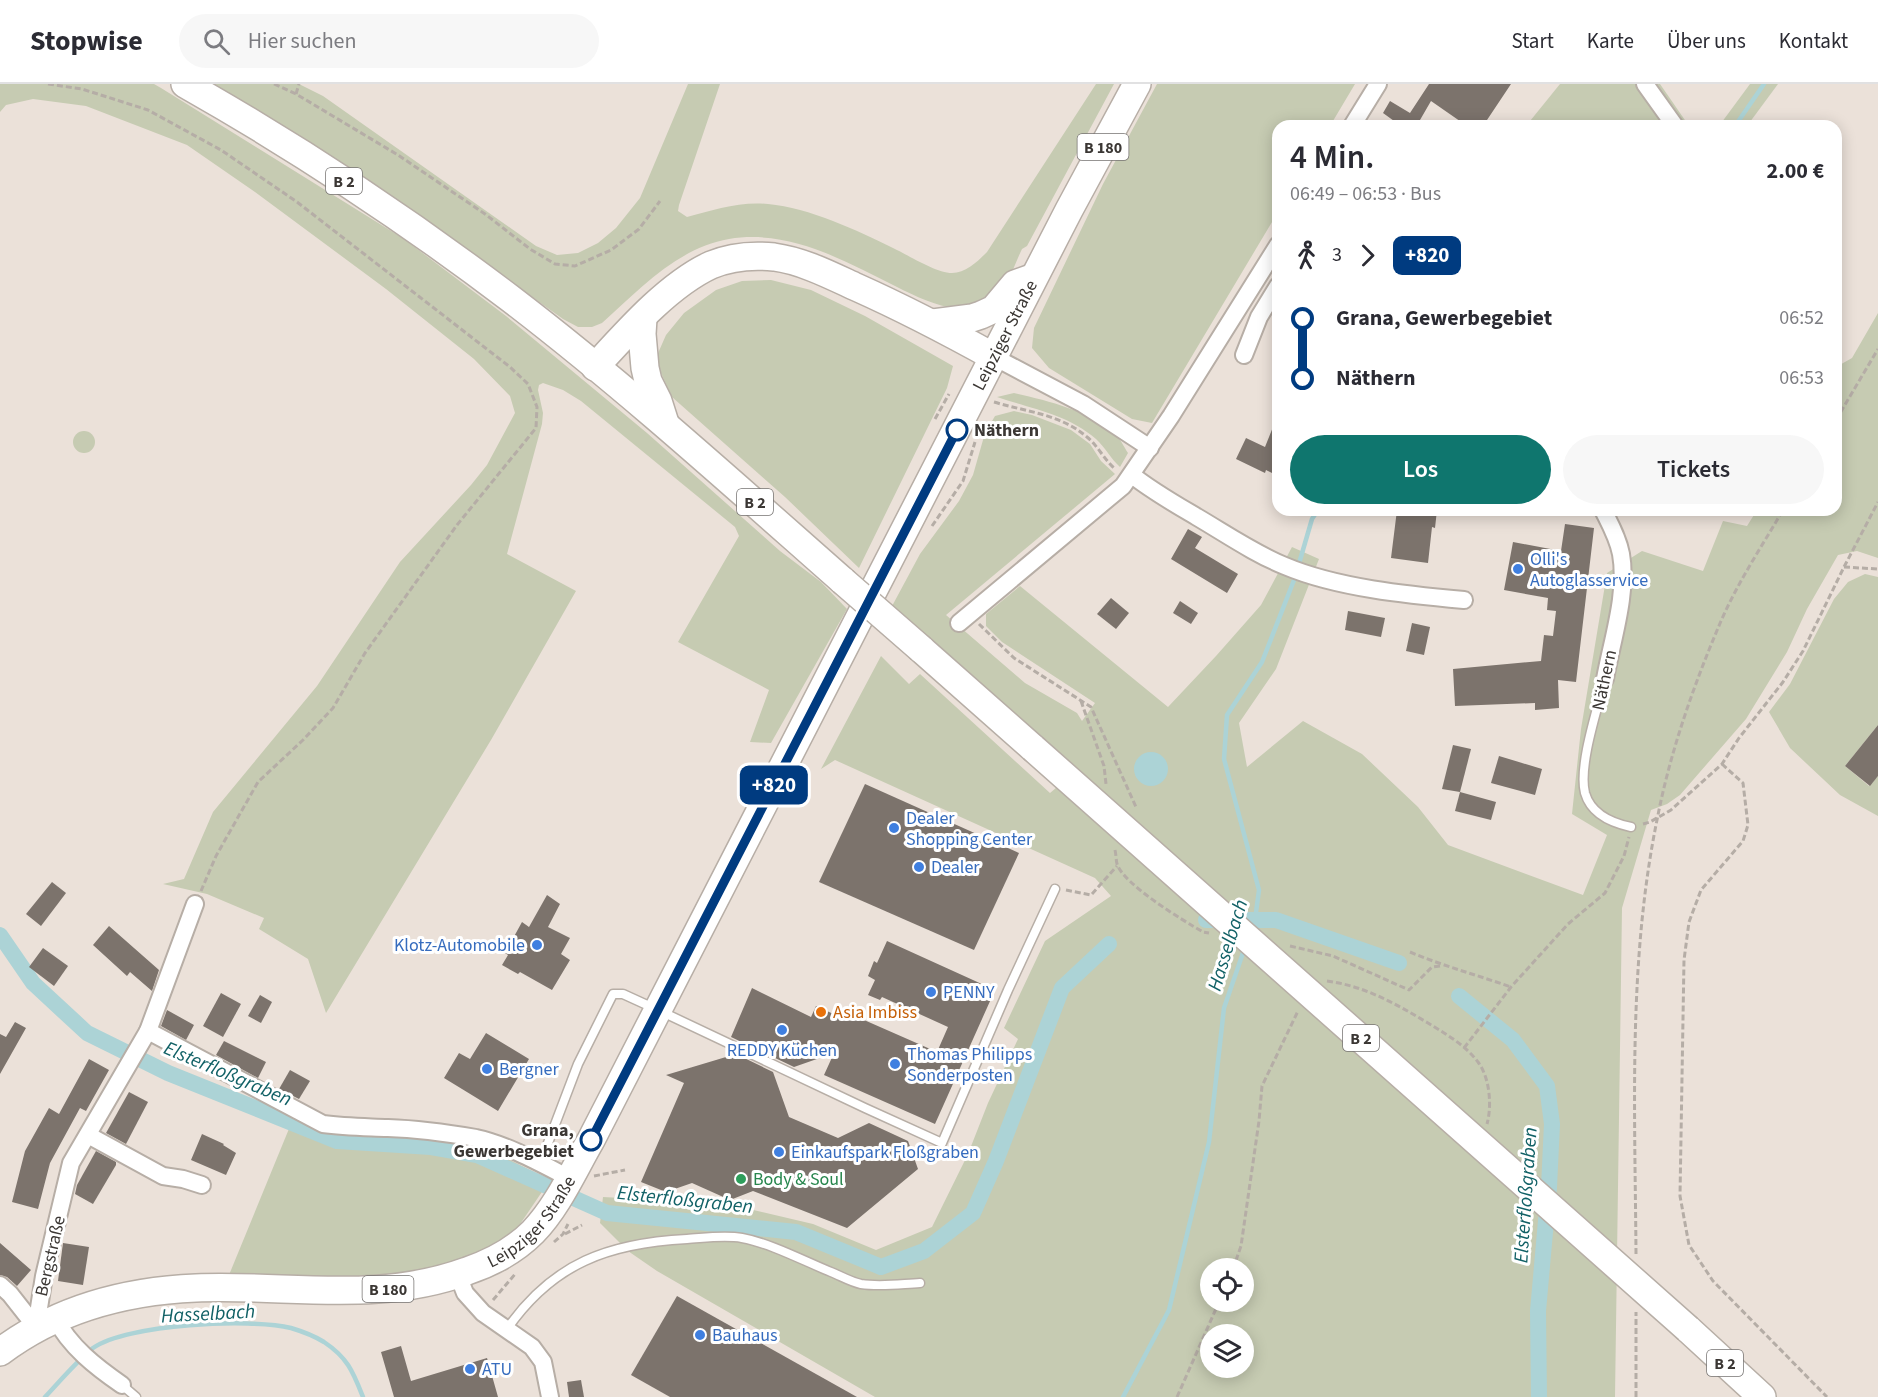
<!DOCTYPE html>
<html lang="de">
<head>
<meta charset="utf-8">
<style>
  :root { --surface:#fff; --page:#f7f7f7; --text:#2b2b33; --muted:#7c7c81; --line:#e1e1e2; --accent:#0f766e }
  body { margin:0; font-family:"Source Sans 3",sans-serif; background:var(--page); color:var(--text); height:100vh; display:flex; flex-direction:column; font-size:22px; white-space:nowrap }
  * { box-sizing:border-box; margin:0 }
  p { font-size:20px; color:var(--muted) }
  .icon { flex:none; width:33px; height:33px; fill:none; stroke:currentColor; stroke-width:2; stroke-linecap:round; stroke-linejoin:round }
  .map { position:relative; flex:1; overflow:hidden }
  .details { position:absolute; left:1272px; top:36px; width:570px; height:396px; display:flex; flex-direction:column; background:var(--surface); border-radius:18px; box-shadow:0 3px 15px #0003 }
  .details>* { flex:none }
  .badge { padding:0 12px; border-radius:9px; font-size:21px; line-height:39px }
  .controls { position:absolute; left:1200px; top:1174px; display:grid; gap:12px }
  .controls a { display:grid; place-items:center; width:54px; height:54px; border-radius:50%; background:var(--surface); box-shadow:0 3px 15px #0003; font-size:30px }
  .map>.badge { position:absolute; translate:-50% -50%; box-shadow:0 0 0 3px #fff }
  .legs { display:flex; align-items:center; gap:9px; height:66px; padding:0 18px; font-size:20px }
  .legs p { margin-inline-start:auto }
  .head { display:flex; align-items:center; justify-content:space-between; height:102px; padding:0 18px }
  h1 { font-size:33px; font-weight:600; line-height:45px }
  .action { display:flex; gap:12px; margin-top:auto; padding:12px 18px }
  .action a { flex:1; height:69px; border-radius:36px; background:var(--accent); color:#fff; font-size:24px; font-weight:600; line-height:69px; text-align:center }
  .action a+a { background:var(--page); color:var(--text) }
  ul { padding:0 18px; list-style:none }
  li { display:flex; align-items:center; gap:21px; height:60px; font-size:22px }
  li i { display:grid; place-items:center; width:9px; height:100%; margin:0 8px; background:currentColor }
  li i::after { content:''; width:15px; height:15px; margin:-8px; border:4px solid; border-radius:50%; background:var(--surface) }
  li p { margin-inline-start:auto }
  li:first-child i { background:linear-gradient(#0000 50%,currentColor 0) }
  li:last-child i { background:linear-gradient(currentColor 50%,#0000 0) }
  header { display:flex; align-items:center; gap:36px; box-sizing:border-box; height:84px; padding:0 30px; background:var(--surface); border-bottom:2px solid var(--line) }
  header strong { font-size:28px }
  nav { display:flex; gap:33px; margin-inline-start:auto; font-size:21px }
  .search { width:420px; height:54px; background:var(--page); display:flex; align-items:center; gap:15px; box-sizing:border-box; padding:0 21px; border-radius:33px; color:var(--muted); font-size:22px }
  .map>svg:first-child { display:block }
  .green { fill:#c6cbb2; fill-rule:evenodd }
  .water { fill:#acd3d6 }
  .lines { fill:none; stroke-linecap:round; stroke-linejoin:round }
  .stream { stroke:#acd3d6; stroke-width:4.5 }
  .canal { stroke:#acd3d6; stroke-width:16 }
  .building { fill:#7c736c }
  .service-casing { stroke:#b7aea6; stroke-width:11 }
  .minor-casing { stroke:#b7aea6; stroke-width:20 }
  .primary-casing { stroke:#b7aea6; stroke-width:30 }
  .path { stroke:#b5ada6; stroke-width:3; stroke-dasharray:6 3; stroke-linecap:butt }
  .service { stroke:#fff; stroke-width:8 }
  .minor { stroke:#fff; stroke-width:16 }
  .primary { stroke:#fff; stroke-width:27 }
  .primary-bridge-casing { stroke:#b7aea6; stroke-width:30; stroke-linecap:butt }
  .primary-bridge { stroke:#fff; stroke-width:27 }
  .line-1-casing { stroke:#fff; stroke-width:14 }
  .line-1 { stroke:#003b80; stroke-width:9 }
  .stop-1-dot { fill:#fff; stroke:#003b80; stroke-width:3 }
  .shop-dot { fill:#3f7fe0; stroke:#fff; stroke-width:2 }
  .food-dot { fill:#e8710a; stroke:#fff; stroke-width:2 }
  .leisure-dot { fill:#2e9e5b; stroke:#fff; stroke-width:2 }
  .labels { text-anchor:middle; stroke-width:6; stroke-linejoin:round; paint-order:stroke }
  .shield { fill:#fff; stroke:#767371; stroke-width:1.5 }
  .shield-label { font-size:16px; font-weight:bold; fill:#3b3734 }
  .street-label { font-size:18px; fill:#3b3734; stroke:#fff }
  .stop-label { font-size:18px; font-weight:bold; fill:#3b3734; stroke:#fff; text-anchor:start }
  .shop-label { font-size:18px; fill:#366cbe; stroke:#fff; text-anchor:start }
  .food-label { font-size:18px; fill:#c56008; stroke:#fff; text-anchor:start }
  .leisure-label { font-size:18px; fill:#27864d; stroke:#fff; text-anchor:start }
  .water-label { font-size:20px; font-style:italic; fill:#116166; stroke:#fff }
</style>
</head>
<body>
<header>
<strong>Stopwise</strong>
<div class="search"><svg class="icon" aria-label="search" viewBox="0 0 24 24"><circle cx="10" cy="10" r="6"/><path d="M15 15l6 6"/></svg>Hier suchen</div>
<nav><a>Start</a><a>Karte</a><a>Über uns</a><a>Kontakt</a></nav>
</header>
<div class="map">
<svg width="1878" height="1313" viewBox="0 0 1878 1313">
  <rect width="100%" height="100%" fill="#ebe1d9"/>
  <g class="green">
    <path d="M0 0H154L161 4 404 155 506 232 647 349 780 467 821 498 847 525 771 659 750 658 769 606 678 558 739 452 735 443 581 317 563 306 543 299 539 301 538 306 543 329 542 340 507 470 576 507 491 656 326 929 308 875 259 845 264 834 207 810 163 800 184 795 213 728 317 602 400 478 471 401 487 381 515 329 510 312 474 275 386 205 255 108 187 61 86 22 33 15 6 21 0 28Z"/>
    <path d="M196 0H299L323 12 536 162 557 171 578 169 598 159 616 144 640 114 688 0H720L679 121 678 127 687 133C712 126 741 117 768 120 810 124 856 146 893 164 908 171 936 189 952 189 966 189 978 177 987 168L1096 0H1114L1027 162 1022 165C1015 179 1010 198 998 209 993 213 963 226 957 225 936 222 915 212 897 203 845 177 790 145 729 155 677 164 639 206 602 239L592 243H578L563 235 375 101Z"/>
    <path d="M1157 0H1355L1330 42H1278V128L1152 339 1132 335 1049 284 1032 264 1034 244 1103 100Z"/>
    <path d="M1560 0H1660L1689 42H1526Z"/>
    <path d="M1750 0H1778L1747 42H1719Z"/>
    <path d="M771 196 811 206 865 232 953 282 947 304 859 484 785 413 672 313 655 276 666 251 684 229 716 206 742 197Z"/>
    <path d="M1878 229V474L1857 467 1838 471 1807 525 1787 568 1746 635 1680 711 1667 720 1651 726 1622 824 1615 1313H875L657 1187 628 1167 600 1139 603 1113 728 1120 813 1140 876 1166 932 1143 968 1070 988 1019 1018 955 1004 944 1045 857 1111 812 1095 794 835 676 821 685 881 572 909 600 920 590 1050 709 1075 688 891 524 920 470 959 417 973 391 985 349 995 332 1014 327 1032 331 1071 346 1090 360 1101 377 1115 390 946 531 1025 599 1077 629 1082 637 1095 619 1002 558 986 542V530L1020 502 1168 623 1216 572 1261 521 1292 463 1319 475 1276 585 1239 639 1247 683 1303 637 1362 670 1418 723 1448 761 1583 811 1607 751 1572 730 1581 645 1607 489 1642 467 1703 487 1723 437 1747 442 1757 426H1836V283L1852 274ZM1210 1185H1244V1218H1210ZM1210 1251H1244V1284H1210Z"/>
    <path d="M1014 309C1049 317 1087 326 1115 350 1120 354 1124 363 1128 369L1120 383C1111 375 1105 363 1096 355 1067 330 1032 325 997 313Z"/>
    <circle cx="84" cy="358" r="11"/>
    <path d="M1865 490 1878 493V641L1845 682 1869 702 1878 692V732L1840 711 1790 664 1769 628 1790 600 1834 515 1848 498Z"/>
    <path d="M293 1035 332 1051 465 1060 496 1069 550 1096 512 1152 471 1175 423 1191 376 1196 229 1191Z"/>
  </g>
  <circle class="water" cx="1151" cy="685" r="17"/>
  <g class="lines">
    <g class="stream">
      <path d="M1735 42 1764 0"/>
      <path d="M1298 483 1312 435 1318 426"/>
      <path d="M1251 847 1255 836 1259 806 1224 675 1227 631 1262 578 1296 491"/>
      <path d="M45 1313C60 1297 76 1278 93 1264 127 1240 250 1234 291 1244 301 1247 316 1253 324 1258 348 1274 353 1288 363 1313"/>
      <path d="M1123 1313 1169 1226 1209 1058 1224 924 1245 863"/>
    </g>
    <g class="canal">
      <path d="M1206 836H1276L1399 879"/>
      <path d="M0 851 33 899 87 949 168 989 337 1057 431 1063 477 1071 607 1129 796 1148 881 1183 924 1167 973 1129 996 1077 1062 904 1109 860"/>
      <path d="M1459 912 1513 956 1547 1002 1552 1040 1549 1103 1538 1227 1539 1313"/>
    </g>
  </g>
  <g class="building">
    <path d="M1429 0H1511L1483 42H1467L1431 17 1420 36 1430 42H1401L1383 29 1390 17 1410 29Z"/>
    <path d="M1277 333H1278V392L1266 386 1265 389 1236 375 1246 354 1265 363Z"/>
    <path d="M1397 426H1437L1435 444 1432 443 1428 479 1391 474Z"/>
    <path d="M1565 440 1594 444 1576 598 1558 596 1559 624 1535 626V619L1455 622 1453 585 1541 577 1544 551 1553 552 1556 527 1547 526 1548 514 1504 506 1513 458 1561 467Z"/>
    <path d="M1188 445 1202 453 1195 464 1238 490 1227 509 1171 475Z"/>
    <path d="M1111 514 1129 529 1116 545 1097 530Z"/>
    <path d="M1180 517 1198 529 1191 540 1173 529Z"/>
    <path d="M1348 527 1385 534 1381 553 1345 546Z"/>
    <path d="M1412 539 1430 543 1424 571 1406 567Z"/>
    <path d="M1878 641V692L1870 702 1845 682Z"/>
    <path d="M1453 661 1471 665 1460 708 1442 705Z"/>
    <path d="M1499 672 1542 685 1535 711 1491 699Z"/>
    <path d="M865 700 1019 769 974 866 819 798Z"/>
    <path d="M1460 708 1496 718 1491 736 1455 727Z"/>
    <path d="M52 798 66 809 41 842 26 830Z"/>
    <path d="M547 811 560 820 548 843 570 854 561 870 570 876 552 906 520 888 518 890 502 881 508 871 505 869 522 838 529 843Z"/>
    <path d="M109 842 159 886 152 907 130 888 127 892 93 861Z"/>
    <path d="M887 857 995 906 935 1040 824 991 834 969 794 983 731 953 752 904 811 933 816 922 840 933 855 932 937 968 948 943 882 913 880 916 868 911 875 896 868 892 874 877 877 879Z"/>
    <path d="M43 864 68 882 54 902 29 883Z"/>
    <path d="M221 909 241 920 223 953 203 942Z"/>
    <path d="M260 911 272 918 261 939 248 932Z"/>
    <path d="M167 926 194 941 186 956 161 942Z"/>
    <path d="M15 938 26 944 0 990V950L6 953Z"/>
    <path d="M486 949 529 975 498 1027 444 994 459 969 470 975Z"/>
    <path d="M224 957 266 978 258 994 216 971Z"/>
    <path d="M736 970 773 988 789 1033 838 1054 869 1039 908 1057 918 1085 847 1144 753 1107 730 1116 692 1099 666 1108 641 1098 684 999 666 991Z"/>
    <path d="M89 975 109 986 86 1027 80 1024 50 1079 38 1125 12 1118 25 1067 49 1024 59 1030Z"/>
    <path d="M290 986 310 997 299 1015 279 1005Z"/>
    <path d="M129 1008 148 1018 126 1060 106 1049Z"/>
    <path d="M202 1050 224 1060 223 1061 236 1069 226 1091 191 1076Z"/>
    <path d="M96 1067 116 1078V1081L93 1120 75 1110 77 1101Z"/>
    <path d="M0 1159 31 1186 17 1202 7 1193 0 1191Z"/>
    <path d="M63 1159 89 1163 83 1201 58 1197Z"/>
    <path d="M677 1212 857 1313H670L631 1291Z"/>
    <path d="M401 1262 411 1297 487 1274 498 1313H394L381 1268Z"/>
    <path d="M581 1296 584 1313H569L567 1298Z"/>
  </g>
  <g class="lines">
    <defs>
      <g id="service">
        <path d="M1605 595C1598 623 1578 682 1585 709 1591 730 1612 739 1631 743"/>
        <path d="M540 1080 578 980 613 910H623L658 926 865 1024 942 1059 1008 906 1055 805"/>
        <path d="M507 1245C553 1179 609 1159 687 1155 704 1154 724 1151 742 1154 770 1159 804 1177 831 1188 841 1192 851 1198 861 1200 881 1203 900 1200 920 1199"/>
        <path d="M122 1301 136 1313"/>
      </g>
      <g id="minor">
        <path d="M1645 0 1675 42"/>
        <path d="M1352 42 1378 0"/>
        <path d="M1244 271 1259 233 1278 202"/>
        <path d="M994 273 1083 320 1150 364"/>
        <path d="M1132 391C1152 407 1175 420 1197 433 1226 450 1255 470 1285 482 1337 504 1408 511 1464 516"/>
        <path d="M1603 426C1610 440 1618 454 1621 470 1628 509 1612 556 1605 595"/>
        <path d="M959 539 1123 402 1171 332 1278 161"/>
        <path d="M148 947 323 1040C345 1043 366 1043 388 1044 417 1045 447 1049 476 1054 508 1061 540 1079 569 1094"/>
        <path d="M88 1051 163 1092 183 1095 202 1101"/>
        <path d="M458 1191 465 1209 483 1229 532 1263 543 1278 550 1313"/>
        <path d="M0 1201 10 1210 36 1243"/>
        <path d="M55 1234C70 1263 96 1283 122 1301"/>
        <path d="M36 1243 44 1192 71 1079 148 947 195 820"/>
      </g>
      <g id="primary">
        <path d="M185 0C298 64 407 136 511 215 626 303 734 401 843 497"/>
        <path d="M643 234 642 250 645 284 648 297 658 317 665 339"/>
        <path d="M933 239 972 234 981 231 994 225 1015 200 1029 195"/>
        <path d="M595 283C627 248 668 201 711 181 730 173 754 171 774 173 803 177 830 191 856 203 903 224 949 248 994 273"/>
        <path d="M921 565 1033 664"/>
        <path d="M1688 1245 1762 1313"/>
        <path id="s1" d="M0 1268C57 1225 124 1207 196 1204 287 1200 378 1220 467 1187 491 1179 515 1166 533 1148 558 1122 573 1087 591 1056L1069 126 1137 0"/>
      </g>
    </defs>
    <use href="#service" class="service-casing"/>
    <use href="#minor" class="minor-casing"/>
    <use href="#primary" class="primary-casing"/>
    <g class="path">
      <path d="M48 0 82 5 148 26 221 66 297 118 510 283 528 300 537 323 536 344 457 441 365 569 333 624 303 656 258 698 216 772 201 807"/>
      <path d="M274 0 296 10 398 71 485 130 530 165 555 180 575 182 611 166 639 145 660 117"/>
      <path d="M296 10 299 0"/>
      <path d="M994 318C1027 328 1060 330 1087 353 1098 362 1103 374 1115 385"/>
      <path d="M935 335 949 310"/>
      <path d="M1836 336 1878 265"/>
      <path d="M932 442 963 397 975 358"/>
      <path d="M1844 483 1878 485"/>
      <path d="M979 540 1014 574 1091 623 1136 723"/>
      <path d="M1081 617 1104 682 1106 700"/>
      <path d="M1722 680 1743 699 1748 741 1743 757 1701 806 1689 838 1684 876 1680 1112 1689 1161 1713 1197 1827 1313"/>
      <path d="M1643 740 1650 738 1671 726 1722 680 1739 654 1783 598 1803 567 1844 483 1878 418"/>
      <path d="M1115 766C1116 770 1116 776 1117 780 1124 801 1184 837 1203 848L1209 849"/>
      <path d="M1066 806 1091 811 1117 782"/>
      <path d="M1290 862 1333 872 1409 906 1432 883 1441 882"/>
      <path d="M1410 868C1443 882 1477 891 1511 903"/>
      <path d="M1327 897C1365 902 1396 920 1428 939 1446 950 1465 961 1478 978 1490 994 1492 1022 1487 1040"/>
      <path d="M1464 964 1511 903 1568 840 1605 809 1624 772 1629 753"/>
      <path d="M594 1092 625 1086"/>
      <path d="M565 1150 582 1141"/>
      <path d="M554 1158 563 1150 568 1140"/>
      <path d="M1636 1170C1635 1025 1628 878 1657 736 1670 668 1694 600 1721 537 1738 498 1762 462 1783 426"/>
      <path d="M1233 1185 1241 1162 1259 1037 1262 1002 1298 927"/>
      <path d="M493 1216 516 1189"/>
      <path d="M1177 1313 1219 1218"/>
      <path d="M1636 1313V1228"/>
    </g>
    <use href="#service" class="service"/>
    <use href="#minor" class="minor"/>
    <use href="#primary" class="primary"/>
    <defs>
      <g id="primary-bridge">
        <path d="M843 497 921 565"/>
        <path d="M1033 664 1688 1245"/>
      </g>
    </defs>
    <use href="#primary-bridge" class="primary-bridge-casing"/>
    <use href="#primary-bridge" class="primary-bridge"/>
  </g>
  <g class="lines">
    <defs>
      <path id="line-1" d="M591 1056 957 346"/>
    </defs>
    <use href="#line-1" class="line-1-casing"/>
    <use href="#line-1" class="line-1"/>
  </g>
  <g class="stop-1-dot">
    <circle cx="957" cy="346" r="10"/>
    <circle cx="591" cy="1056" r="10"/>
  </g>
  <g class="shop-dot">
    <circle cx="1518" cy="485" r="6"/>
    <circle cx="894" cy="744" r="6"/>
    <circle cx="919" cy="783" r="6"/>
    <circle cx="537" cy="861" r="6"/>
    <circle cx="931" cy="908" r="6"/>
    <circle cx="782" cy="946" r="6"/>
    <circle cx="895" cy="980" r="6"/>
    <circle cx="487" cy="985" r="6"/>
    <circle cx="779" cy="1068" r="6"/>
    <circle cx="700" cy="1251" r="6"/>
    <circle cx="470" cy="1285" r="6"/>
  </g>
  <circle class="food-dot" cx="821" cy="928" r="6"/>
  <circle class="leisure-dot" cx="741" cy="1095" r="6"/>
  <g class="labels">
    <g class="shield">
      <rect x="1077.5" y="50" width="51" height="26" rx="4.5"/>
      <rect x="326" y="84" width="36" height="26" rx="4.5"/>
      <rect x="737" y="405" width="36" height="26" rx="4.5"/>
      <rect x="1343" y="941" width="36" height="26" rx="4.5"/>
      <rect x="362.5" y="1192" width="51" height="26" rx="4.5"/>
      <rect x="1707" y="1266" width="36" height="26" rx="4.5"/>
    </g>
    <g class="shield-label">
      <text x="1103" y="69">B 180</text>
      <text x="344" y="103">B 2</text>
      <text x="755" y="424">B 2</text>
      <text x="1361" y="960">B 2</text>
      <text x="388" y="1211">B 180</text>
      <text x="1725" y="1285">B 2</text>
    </g>
    <g class="street-label">
      <text dy="6" stroke="none"><textPath href="#s1" startOffset="1574">Leipziger Straße</textPath></text>
      <text transform="translate(1604 596) rotate(-78)" y="6">Näthern</text>
      <text dy="6" stroke="none"><textPath href="#s1" startOffset="566">Leipziger Straße</textPath></text>
      <text transform="translate(50 1172) rotate(-77)" y="6">Bergstraße</text>
    </g>
    <g class="stop-label">
      <text x="974" y="352">Näthern</text>
      <text x="574" y="1052" text-anchor="end">Grana,<tspan x="574" dy="21">Gewerbegebiet</tspan></text>
    </g>
    <g class="shop-label">
      <text x="1530" y="481">Olli's<tspan x="1530" dy="21">Autoglasservice</tspan></text>
      <text x="906" y="740">Dealer<tspan x="906" dy="21">Shopping Center</tspan></text>
      <text x="931" y="789">Dealer</text>
      <text x="525" y="867" text-anchor="end">Klotz-Automobile</text>
      <text x="943" y="914">PENNY</text>
      <text x="782" y="972" text-anchor="middle">REDDY Küchen</text>
      <text x="907" y="976">Thomas Philipps<tspan x="907" dy="21">Sonderposten</tspan></text>
      <text x="499" y="991">Bergner</text>
      <text x="791" y="1074">Einkaufspark Floßgraben</text>
      <text x="712" y="1257">Bauhaus</text>
      <text x="482" y="1291">ATU</text>
    </g>
    <g class="food-label">
      <text x="833" y="934">Asia Imbiss</text>
    </g>
    <g class="leisure-label">
      <text x="753" y="1101">Body &amp; Soul</text>
    </g>
    <g class="water-label">
      <text transform="translate(1227 861) rotate(-73)" y="7">Hasselbach</text>
      <text transform="translate(228 989) rotate(23)" y="7">Elsterfloßgraben</text>
      <text transform="translate(1525 1111) rotate(-86)" y="7">Elsterfloßgraben</text>
      <text transform="translate(685 1115) rotate(6)" y="7">Elsterfloßgraben</text>
      <text transform="translate(208 1229) rotate(-3)" y="7">Hasselbach</text>
    </g>
  </g>
</svg>
<div class="controls">
<a><svg class="icon" aria-label="locate" viewBox="0 0 24 24"><circle cx="12" cy="12" r="6"/><path d="M12 2v4M12 18v4M2 12h4M18 12h4"/></svg></a>
<a><svg class="icon" aria-label="layers" viewBox="0 0 24 24"><path d="M12 4l9 5-9 5-9-5zM3 14l9 5 9-5"/></svg></a>
</div>
<b class="badge" style="left:774px;top:701px;background:#003b80;color:#fff">+820</b>
<section class="details">
<div class="head"><div><h1>4 Min.</h1><p>06:49 – 06:53 · Bus</p></div><b>2.00 €</b></div>
<div class="legs"><svg class="icon" aria-label="walk" viewBox="0 0 24 24"><circle cx="13" cy="4" r="2"/><path d="M13 8l-2 6 4 7M11 14l-3 7M7 12l3-4h3l4 4"/></svg>3<svg class="icon" aria-label="forward" viewBox="0 0 24 24"><path d="M9 5l7 7-7 7"/></svg><b class="badge" style="background:#003b80;color:#fff">+820</b></div>
<ul>
<li><i style="color:#003b80"></i><b>Grana, Gewerbegebiet</b><p>06:52</p></li>
<li><i style="color:#003b80"></i><b>Näthern</b><p>06:53</p></li>
</ul>
<div class="action"><a>Los</a><a>Tickets</a></div>
</section>
</div>
</body>
</html>
